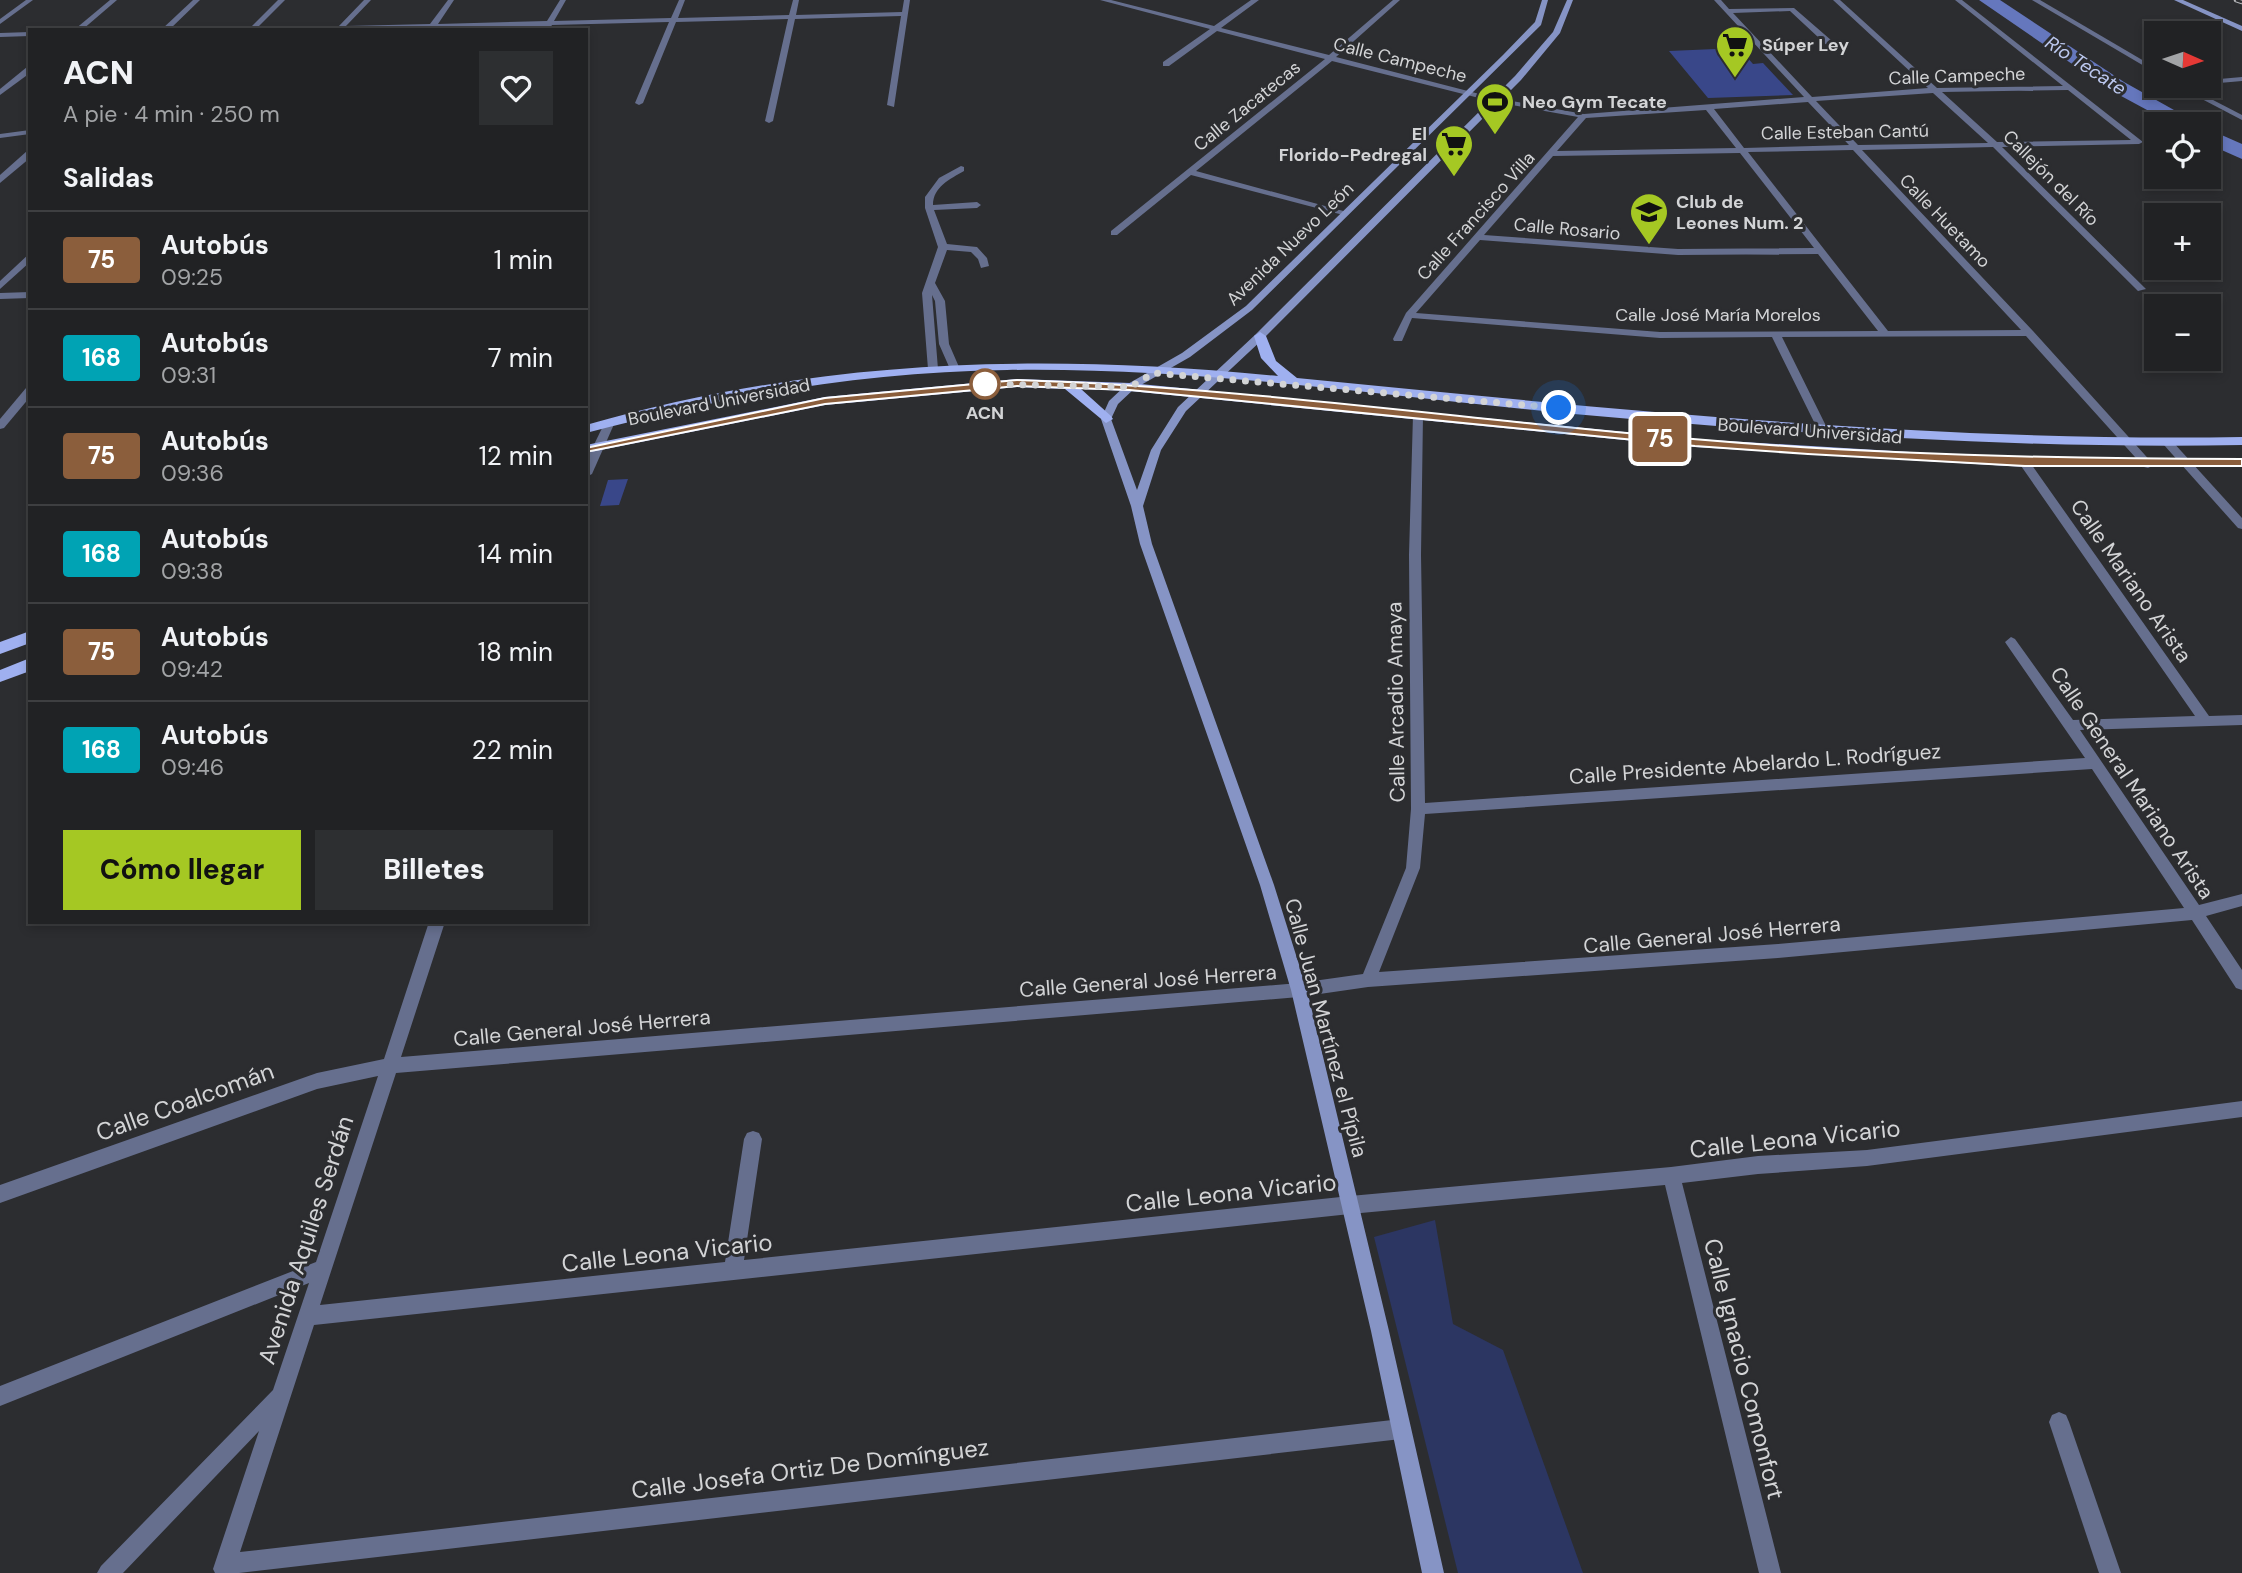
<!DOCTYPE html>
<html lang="es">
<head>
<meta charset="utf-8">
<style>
  :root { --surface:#212224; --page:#2d2f31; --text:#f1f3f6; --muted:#a2a4a6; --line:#3e3f41; --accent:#a5c823 }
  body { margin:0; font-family:"DM Sans",sans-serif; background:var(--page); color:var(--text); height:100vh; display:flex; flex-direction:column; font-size:26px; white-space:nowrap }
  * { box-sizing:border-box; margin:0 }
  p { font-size:23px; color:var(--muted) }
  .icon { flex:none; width:38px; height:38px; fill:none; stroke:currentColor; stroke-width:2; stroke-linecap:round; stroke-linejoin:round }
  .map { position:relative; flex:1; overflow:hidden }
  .sheet { position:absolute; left:28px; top:28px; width:560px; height:896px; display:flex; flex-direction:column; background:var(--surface); border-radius:0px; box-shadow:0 4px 10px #0003,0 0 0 2px var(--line) }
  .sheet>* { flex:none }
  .badge { padding:0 14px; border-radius:5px; font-size:24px; line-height:46px }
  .needle { width:46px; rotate:93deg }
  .fabs { position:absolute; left:2144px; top:21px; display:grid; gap:14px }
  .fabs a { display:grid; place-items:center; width:77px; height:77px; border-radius:0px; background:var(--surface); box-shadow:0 4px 10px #0003,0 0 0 2px var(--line); font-size:35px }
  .you { position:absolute; width:35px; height:35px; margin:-18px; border:5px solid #fff; border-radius:50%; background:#1a73e8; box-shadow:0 0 0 10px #1a73e833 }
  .map>.badge { position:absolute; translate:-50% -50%; box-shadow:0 0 0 4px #fff }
  h2 { padding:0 35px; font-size:26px; line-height:63px }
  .round { display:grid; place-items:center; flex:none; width:74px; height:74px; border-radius:0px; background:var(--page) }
  .headline { display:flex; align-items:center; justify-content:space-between; height:119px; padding:0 35px }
  h1 { font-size:33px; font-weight:800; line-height:52px }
  .cta { display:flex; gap:14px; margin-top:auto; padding:14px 35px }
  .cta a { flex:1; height:80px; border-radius:0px; background:var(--accent); color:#111; font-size:28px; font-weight:800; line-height:80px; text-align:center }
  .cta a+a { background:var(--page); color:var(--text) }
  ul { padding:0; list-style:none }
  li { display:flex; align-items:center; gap:21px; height:98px; padding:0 35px; border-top:2px solid var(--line) }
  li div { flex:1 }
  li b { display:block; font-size:26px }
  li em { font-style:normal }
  li .badge { min-width:77px; font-weight:700; text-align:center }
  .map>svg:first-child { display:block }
  .green { fill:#2c3662 }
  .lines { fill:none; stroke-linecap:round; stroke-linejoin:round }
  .river { fill:#6577bd; fill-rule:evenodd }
  .building { fill:#394789 }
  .minor { fill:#666f8e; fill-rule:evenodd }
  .tertiary { fill:#666f8e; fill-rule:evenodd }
  .secondary { fill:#8694c5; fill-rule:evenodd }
  .primary { fill:#9fb0f0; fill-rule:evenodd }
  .rail-casing { stroke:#b5b6b9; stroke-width:4.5 }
  .rail { stroke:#2c2d30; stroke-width:2.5; stroke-dasharray:9; stroke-linecap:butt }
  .line { fill:#8b5e3c; stroke:#fff; stroke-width:2 }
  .walk { stroke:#d3d4d6; stroke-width:7; stroke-dasharray:0 12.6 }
  .stop-dot { fill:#fff; stroke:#8b5e3c; stroke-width:3.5 }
  .labels { text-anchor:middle; stroke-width:6; stroke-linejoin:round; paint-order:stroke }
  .far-poi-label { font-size:18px; font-weight:bold; fill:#d3d4d6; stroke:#2c2d30; text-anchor:start }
  .far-street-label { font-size:18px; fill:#d3d4d6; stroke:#2c2d30 }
  .far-stop-label { font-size:18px; font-weight:bold; fill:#d3d4d6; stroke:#2c2d30 }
  .far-water-label { font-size:19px; font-style:italic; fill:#bdc9f0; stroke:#2c2d30 }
  .street-label { font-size:21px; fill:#d3d4d6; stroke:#2c2d30 }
  .near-street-label { font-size:24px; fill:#d3d4d6; stroke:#2c2d30 }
</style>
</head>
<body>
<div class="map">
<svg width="2242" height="1573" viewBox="0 0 2242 1573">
  <rect width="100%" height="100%" fill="#2c2d30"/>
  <path class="green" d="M1435 1220 1453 1324 1503 1350 1583 1573H1458L1374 1237Z"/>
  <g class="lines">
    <g class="river">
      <path d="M1979 0H2000L2124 82 2199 124H2173L2110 90Z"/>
      <path d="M2208 129 2242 144V159L2208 144Z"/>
    </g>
  </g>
  <g class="building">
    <path d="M1739 48 1753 64 1763 63 1793 95 1708 98 1669 51Z"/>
    <path d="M628 479 619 505 600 506 608 480Z"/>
  </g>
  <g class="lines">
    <g class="minor">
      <path d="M110 0H117L82 30H74Z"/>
      <path d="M193 0H200L169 30H161Z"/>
      <path d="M278 0H285L255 30H248Z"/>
      <path d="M364 0H371L346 26 430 24 448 0H454L438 24 547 21 560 0H566L554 21 671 18 679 0H685L678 18 789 15 793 0H799L796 15 902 12 904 0H910L894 107 887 105 901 16 795 19 773 121 769 123 765 121 788 19 676 22 643 103 639 105 635 103 669 22 552 25 549 30H543L544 26 434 30H292L338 27Z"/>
      <path d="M1100 0H1111L1214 26 1251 0H1259L1221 28 1329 55 1393 0H1400L1336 57 1495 98 1584 114 1804 97 1714 0H1721L1729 9 1794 8 1839 47V51H1833L1790 11 1733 13 1812 97 1928 88 1833 0H1840L1937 88 2063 86 1955 0H1962L2143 142 2139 144 2002 147 2146 289 2138 291 1993 147 1862 150 2033 331 2154 465 2148 468 2144 467 2026 336 1782 337 1828 430 1823 433 1818 430 1772 337 1660 338 1412 318 1402 341H1394L1393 339 1406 313 1578 117 1495 102 1332 61 1196 171 1347 212V216L1191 175 1117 235H1111V231L1325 59 1217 31 1169 66H1163V62L1210 29ZM2068 90 2131 140 1997 142 1942 92ZM1933 93 1988 143 1858 145 1816 101ZM1808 102 1849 145 1744 148 1714 109ZM1706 110 1736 148 1557 151 1586 118ZM1853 150 2021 330 1888 331 1748 152ZM1740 153 1814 248 1678 249 1484 235 1553 156ZM1480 240 1678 255 1818 254 1878 331 1660 332 1416 313Z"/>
      <path d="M2032 0H2040L2156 68V73Z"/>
      <path d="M30 32V36L0 37V33Z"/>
      <path d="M27 67H30V73L0 95V89Z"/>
      <path d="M2242 77V81L2208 84V80Z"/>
      <path d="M2177 86H2186L2242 115V120Z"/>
      <path d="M30 130V134L0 138V134Z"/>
      <path d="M27 151H30V158L0 183V175Z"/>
      <path d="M961 166 964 167V171C950 179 933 187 933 205L977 202 981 205 977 208 934 210 947 244 977 247 987 258 989 266 981 268 978 259 971 252 947 250 935 283 945 301 949 344 959 367 950 369 939 344 935 301 932 295 938 369 933 372 928 369 922 293 938 247 925 208V197L939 178Z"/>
      <path d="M30 253V262L0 289V281Z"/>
      <path d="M30 292V298L0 299V293Z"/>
      <path d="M30 387V397L4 428 0 429V419L26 388Z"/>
      <path d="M1418 412 1423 415 1421 555 1425 803 2085 758 2007 645 2005 642 2011 637 2015 639 2073 720 2195 716 2019 463 2025 460 2029 461 2209 716 2242 715V725L2080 730 2199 905 2242 894V906L2206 916 2242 970V990L2236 988 2192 920 1778 958 1368 987 1299 997 396 1073 320 1305 725 1262 744 1139 747 1133 753 1131 759 1133 762 1139 744 1260 1350 1196 1671 1167 1758 1156 1867 1150 2242 1101V1117L1867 1166 1758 1174 1682 1183 1781 1573H1759L1665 1185 1350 1214 314 1325 240 1552 1401 1419 1408 1422 1411 1429 1408 1436 1401 1439 239 1573H215L213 1569 259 1431 123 1573H97L101 1566 273 1390 309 1283 0 1406V1386L316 1262 378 1076 317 1089 0 1203V1185L317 1073 384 1059 429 922H445L401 1057 1299 983 1363 974 1406 868 1411 809 1409 555 1413 415ZM2092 769 2184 908 1778 944 1379 972 1420 868 1425 814Z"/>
      <path d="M610 419 615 422 592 474 586 477V461L605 422Z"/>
      <path d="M2059 1412 2066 1415 2069 1422 2121 1573H2099L2049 1422 2052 1415Z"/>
    </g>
    <g class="tertiary">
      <path d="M26 0H33L0 24V19Z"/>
      <path d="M2168 440 2172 441 2242 518V529L2238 528 2164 445 2163 443Z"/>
    </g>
    <g class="secondary">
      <path d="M1542 0H1548L1541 25 1252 310 1190 357 1134 389 1118 404 1111 419 1137 490 1151 450 1178 407 1256 334 1515 76 1553 32 1567 0H1573L1560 33 1521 80 1264 338 1186 411 1161 450 1143 506 1152 544 1274 885 1307 990 1389 1331 1444 1573H1422L1371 1331 1291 990 1260 885 1140 544 1131 506 1101 419 1109 401 1126 385 1182 353 1246 306 1503 55 1535 22Z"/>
      <path d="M2174 0H2183L2242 26V31Z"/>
    </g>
    <g class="primary">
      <path d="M1260 332 1266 336 1276 361 1297 378C1612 409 1925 442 2242 437V445C2018 449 1796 434 1574 414 1385 396 1197 367 1007 370 863 372 725 396 586 433V425C822 358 1036 353 1278 376L1261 358 1254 336Z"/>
      <path d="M1017 379 1130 383 1695 439 2025 459H2242V467H2025L1695 447 1130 391 1081 389 1111 416 1113 419 1106 423 1065 389 1017 387 825 405 586 453V445L825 397Z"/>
      <path d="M30 631V643L0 654V642Z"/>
      <path d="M30 658V671L0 682V670Z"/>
    </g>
    <defs>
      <path id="rail" d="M2236 0 2242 2"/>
    </defs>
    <use href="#rail" class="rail-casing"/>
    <use href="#rail" class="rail"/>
  </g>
  <path class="line" d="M1017 380C1243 387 1468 420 1693 439 1876 455 2059 459 2242 459V466H2025L1808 454 1695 446 1130 390 1017 386 825 404 586 452 581 449 825 398Z"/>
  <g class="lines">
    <path class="walk" d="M985 384 1130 387 1154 373 1559 408"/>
  </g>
  <defs>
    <symbol id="supermarket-pin" viewBox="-11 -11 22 30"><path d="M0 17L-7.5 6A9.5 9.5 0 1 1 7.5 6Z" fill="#a5c823" stroke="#2c2d30"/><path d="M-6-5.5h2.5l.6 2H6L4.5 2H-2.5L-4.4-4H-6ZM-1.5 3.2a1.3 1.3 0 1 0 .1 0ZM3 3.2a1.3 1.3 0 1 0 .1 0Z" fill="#111"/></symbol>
    <symbol id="stadium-pin" viewBox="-11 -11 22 30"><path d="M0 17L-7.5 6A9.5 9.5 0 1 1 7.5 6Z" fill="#a5c823" stroke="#2c2d30"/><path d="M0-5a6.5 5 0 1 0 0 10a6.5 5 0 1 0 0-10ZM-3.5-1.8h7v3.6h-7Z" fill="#111"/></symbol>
    <symbol id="school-pin" viewBox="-11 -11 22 30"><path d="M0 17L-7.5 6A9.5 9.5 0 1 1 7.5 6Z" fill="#a5c823" stroke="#2c2d30"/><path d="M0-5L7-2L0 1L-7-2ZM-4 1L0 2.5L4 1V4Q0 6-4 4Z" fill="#111"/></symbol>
  </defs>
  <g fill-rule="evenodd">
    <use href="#supermarket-pin" x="1713" y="23" width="44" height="60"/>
    <use href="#stadium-pin" x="1473" y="80" width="44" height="60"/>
    <use href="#supermarket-pin" x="1432" y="122" width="44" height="60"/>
    <use href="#school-pin" x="1627" y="190" width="44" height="60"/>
  </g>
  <circle class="stop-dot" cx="985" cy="384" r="14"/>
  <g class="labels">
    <g class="far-poi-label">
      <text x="1762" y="51">Súper Ley</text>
      <text x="1522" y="108">Neo Gym Tecate</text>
      <text x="1427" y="140" text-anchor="end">El<tspan x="1427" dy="21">Florido-Pedregal</tspan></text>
      <text x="1676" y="208">Club de<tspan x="1676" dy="21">Leones Num. 2</tspan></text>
    </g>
    <g class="far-street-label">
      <text transform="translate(1400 60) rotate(14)" y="6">Calle Campeche</text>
      <text transform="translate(1957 76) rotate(-2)" y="6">Calle Campeche</text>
      <text transform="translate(1247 106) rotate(-39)" y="6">Calle Zacatecas</text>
      <text transform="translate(1845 132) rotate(-1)" y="6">Calle Esteban Cantú</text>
      <text transform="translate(2051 178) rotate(45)" y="6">Callejón del Río</text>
      <text transform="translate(1476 216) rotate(-48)" y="6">Calle Francisco Villa</text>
      <text transform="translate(1945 221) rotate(46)" y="6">Calle Huetamo</text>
      <text transform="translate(1567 229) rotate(5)" y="6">Calle Rosario</text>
      <text transform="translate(1290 244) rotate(-44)" y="6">Avenida Nuevo León</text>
      <text x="1718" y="321">Calle José María Morelos</text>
      <text transform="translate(719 402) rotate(-11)" y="6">Boulevard Universidad</text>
      <text transform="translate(1810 431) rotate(4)" y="6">Boulevard Universidad</text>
    </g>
    <g class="far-stop-label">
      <text x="985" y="419">ACN</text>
    </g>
    <g class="far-water-label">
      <text transform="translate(2086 65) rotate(33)" y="7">Río Tecate</text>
    </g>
    <g class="street-label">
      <text transform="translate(2131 581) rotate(55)" y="7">Calle Mariano Arista</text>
      <text transform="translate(1396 702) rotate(-91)" y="7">Calle Arcadio Amaya</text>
      <text transform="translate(1755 764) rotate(-4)" y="7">Calle Presidente Abelardo L. Rodríguez</text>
      <text transform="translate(2132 783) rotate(56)" y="7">Calle General Mariano Arista</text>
      <text transform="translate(1712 935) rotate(-5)" y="7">Calle General José Herrera</text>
      <text transform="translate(1148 981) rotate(-4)" y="7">Calle General José Herrera</text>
      <text transform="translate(582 1028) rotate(-5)" y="7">Calle General José Herrera</text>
      <text transform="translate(1326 1028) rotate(75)" y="7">Calle Juan Martínez el Pípila</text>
    </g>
    <g class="near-street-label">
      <text transform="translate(185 1102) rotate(-20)" y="8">Calle Coalcomán</text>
      <text transform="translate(1795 1139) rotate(-6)" y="8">Calle Leona Vicario</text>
      <text transform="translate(1231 1193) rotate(-6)" y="8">Calle Leona Vicario</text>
      <text transform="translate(306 1240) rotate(-72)" y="8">Avenida Aquiles Serdán</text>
      <text transform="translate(667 1253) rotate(-6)" y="8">Calle Leona Vicario</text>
      <text transform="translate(1744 1369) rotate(76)" y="8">Calle Ignacio Comonfort</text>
      <text transform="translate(810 1469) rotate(-7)" y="8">Calle Josefa Ortiz De Domínguez</text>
    </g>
  </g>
</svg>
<div class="fabs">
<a><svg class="needle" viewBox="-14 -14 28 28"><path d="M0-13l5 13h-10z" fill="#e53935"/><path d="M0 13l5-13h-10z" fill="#a2a4a6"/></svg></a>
<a><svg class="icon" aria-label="locate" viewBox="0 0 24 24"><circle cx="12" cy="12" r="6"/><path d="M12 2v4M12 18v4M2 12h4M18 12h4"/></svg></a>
<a>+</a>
<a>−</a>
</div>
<div class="you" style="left:1559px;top:408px"></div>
<b class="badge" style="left:1660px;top:439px;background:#8b5e3c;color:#fff">75</b>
<section class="sheet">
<div class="headline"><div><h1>ACN</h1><p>A pie · 4 min · 250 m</p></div><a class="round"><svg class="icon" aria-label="heart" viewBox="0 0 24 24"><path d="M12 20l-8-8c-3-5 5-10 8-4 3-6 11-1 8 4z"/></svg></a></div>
<h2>Salidas</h2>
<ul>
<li><span class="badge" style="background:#8b5e3c;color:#fff">75</span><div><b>Autobús</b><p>09:25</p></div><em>1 min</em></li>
<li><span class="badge" style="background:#00a3b4;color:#fff">168</span><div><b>Autobús</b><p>09:31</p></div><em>7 min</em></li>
<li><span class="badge" style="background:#8b5e3c;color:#fff">75</span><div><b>Autobús</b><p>09:36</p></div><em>12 min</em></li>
<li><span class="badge" style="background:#00a3b4;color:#fff">168</span><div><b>Autobús</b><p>09:38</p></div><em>14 min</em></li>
<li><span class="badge" style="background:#8b5e3c;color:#fff">75</span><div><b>Autobús</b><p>09:42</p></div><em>18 min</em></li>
<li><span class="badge" style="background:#00a3b4;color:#fff">168</span><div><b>Autobús</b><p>09:46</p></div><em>22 min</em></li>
</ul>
<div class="cta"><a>Cómo llegar</a><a>Billetes</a></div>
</section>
</div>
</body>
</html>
